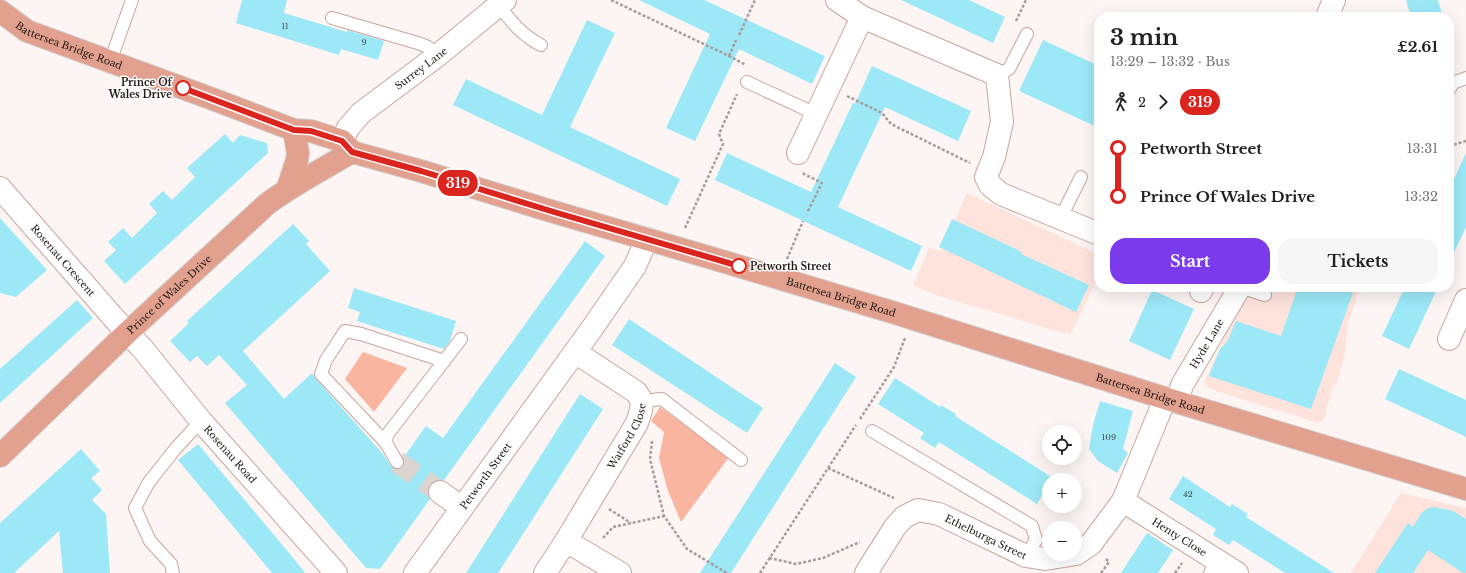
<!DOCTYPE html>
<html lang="en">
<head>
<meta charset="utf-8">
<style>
  :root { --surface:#fff; --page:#f6f6f6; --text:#202124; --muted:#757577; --accent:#7c3aed }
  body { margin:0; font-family:"Libre Baskerville",serif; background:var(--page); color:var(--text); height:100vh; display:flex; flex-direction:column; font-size:15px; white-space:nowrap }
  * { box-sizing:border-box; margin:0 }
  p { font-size:13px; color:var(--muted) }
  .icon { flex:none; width:22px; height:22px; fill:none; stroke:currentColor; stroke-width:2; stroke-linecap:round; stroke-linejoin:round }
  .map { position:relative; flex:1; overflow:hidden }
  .drawer { position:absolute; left:1094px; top:12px; width:360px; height:280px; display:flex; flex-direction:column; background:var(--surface); border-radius:16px; box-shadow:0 4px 16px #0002 }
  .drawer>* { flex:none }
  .badge { padding:0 8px; border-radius:13px; font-size:14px; line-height:26px }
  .tools { position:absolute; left:1042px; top:425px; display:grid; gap:8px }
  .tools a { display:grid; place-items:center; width:40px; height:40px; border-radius:50%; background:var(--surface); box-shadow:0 4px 16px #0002; font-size:20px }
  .map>.badge { position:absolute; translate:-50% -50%; box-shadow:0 0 0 2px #fff }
  .legs { display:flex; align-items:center; gap:6px; height:44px; padding:0 16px; font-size:13px }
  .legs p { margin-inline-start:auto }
  .head { display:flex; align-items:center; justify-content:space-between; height:68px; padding:0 16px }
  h1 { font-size:22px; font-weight:800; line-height:30px }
  .action { display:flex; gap:8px; margin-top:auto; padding:8px 16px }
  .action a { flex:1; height:46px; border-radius:16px; background:var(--accent); color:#fff; font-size:16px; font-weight:800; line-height:46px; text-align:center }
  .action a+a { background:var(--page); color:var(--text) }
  ul { padding:0 16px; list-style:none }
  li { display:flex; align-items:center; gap:14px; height:48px; font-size:15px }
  li i { display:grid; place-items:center; width:6px; height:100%; margin:0 5px; background:currentColor }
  li i::after { content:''; width:10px; height:10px; margin:-5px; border:3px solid; border-radius:50%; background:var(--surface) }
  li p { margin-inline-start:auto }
  li:first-child i { background:linear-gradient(#0000 50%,currentColor 0) }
  li:last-child i { background:linear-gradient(currentColor 50%,#0000 0) }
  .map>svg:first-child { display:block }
  .built { fill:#fde3dc }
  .green { fill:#fab5a1 }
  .building { fill:#9ce8f7 }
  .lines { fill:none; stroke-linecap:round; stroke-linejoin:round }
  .minor-tunnel { stroke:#dbd4d1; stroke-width:22; stroke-dasharray:22 11; stroke-linecap:butt }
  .service-casing { stroke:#c6a69d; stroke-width:14 }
  .minor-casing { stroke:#c6a69d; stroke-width:24 }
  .trunk-casing { stroke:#d3d0d0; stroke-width:24 }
  .path { stroke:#a69d9a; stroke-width:2.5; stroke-dasharray:3 2; stroke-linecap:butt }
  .service { stroke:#fff; stroke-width:12 }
  .minor { stroke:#fff; stroke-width:22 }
  .trunk { stroke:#e2a08e; stroke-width:22 }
  .line-1-casing { stroke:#fff; stroke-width:9 }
  .line-1 { stroke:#dc241f; stroke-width:6 }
  .stop-1-dot { fill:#fff; stroke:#dc241f; stroke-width:2 }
  .labels { text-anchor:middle; stroke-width:3; stroke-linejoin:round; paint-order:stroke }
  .number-label { font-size:8px; fill:#404a4b }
  .street-label { font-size:10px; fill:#211612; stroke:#fff }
  .stop-label { font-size:10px; font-weight:bold; fill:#211612; stroke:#fff; text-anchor:end }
</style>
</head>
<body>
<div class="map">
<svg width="1466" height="573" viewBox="0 0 1466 573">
  <rect width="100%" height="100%" fill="#fcf5f3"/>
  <g class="built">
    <path d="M967 193 1099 255V276L1070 335 933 294 913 285 929 248 941 251Z"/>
    <path d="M1250 287H1360L1348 323 1345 354 1337 382 1332 389 1324 419 1318 423 1220 392 1208 387 1204 383 1221 345Z"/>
    <path d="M1401 493 1466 508V573H1351Z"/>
  </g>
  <g class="green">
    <path d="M363 352 407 368 374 412 345 379Z"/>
    <path d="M660 407 729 457 681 522 668 491 659 458 664 432 651 421Z"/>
  </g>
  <g class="building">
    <path d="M242 0H287L284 13 347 32V30L384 41 378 60 341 49 339 55 236 23Z"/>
    <path d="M639 0H704L825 56 812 84 739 49 695 141 666 128 710 34Z"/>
    <path d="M901 0H969L1005 17 993 43Z"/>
    <path d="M1406 0H1438L1443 17H1411Z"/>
    <path d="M587 20 615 33 570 127 680 179 667 206 453 105 466 79 542 115Z"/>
    <path d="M1043 40 1099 66V128L1019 91Z"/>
    <path d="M872 66 971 111 958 141 885 107 838 207 922 246 911 271 715 180 727 153 811 192 853 103 855 104Z"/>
    <path d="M225 134 233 143 240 135 267 143 268 153 125 284 104 261 116 250 108 242 123 228 132 238 157 213 149 204 163 191 172 200 195 177 187 168Z"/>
    <path d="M1466 153V227L1449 263V190Z"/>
    <path d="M0 218 47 270 16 297 0 293Z"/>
    <path d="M952 219 1022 252 1021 254 1089 285 1076 312 939 247Z"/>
    <path d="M293 224 309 241 306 244 330 271 243 351 284 399 312 373 316 379 383 454 391 466 397 469 403 466 404 462 403 458 426 426 443 438 585 241 605 256 444 480H435L430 485 428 491 430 499 380 569 366 568 225 403 247 385 219 355 207 366 197 356 190 362 170 341 189 323 187 321Z"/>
    <path d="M1298 287H1355L1311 409 1209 376 1220 349 1227 342 1236 321 1281 336Z"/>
    <path d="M1405 287H1438L1409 349 1382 336Z"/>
    <path d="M354 288 456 321 450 341 444 349 357 321 360 312 348 308Z"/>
    <path d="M1152 290 1194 309 1170 360 1129 341Z"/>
    <path d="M77 300 93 318 0 403V369Z"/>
    <path d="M629 319 763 408 747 433 612 345Z"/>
    <path d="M835 363 856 377 731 573H700Z"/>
    <path d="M1399 369 1466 400V437L1385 399Z"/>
    <path d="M895 378 940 407 941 405 956 414 955 416 1053 478 1051 480H1049V484L1037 504 939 442 935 448 920 438 924 433 878 404Z"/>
    <path d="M580 394 603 409 498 573H466Z"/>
    <path d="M1100 401 1133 411 1123 449 1128 453 1117 473 1098 461 1089 449 1093 425Z"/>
    <path d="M198 444 294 559 305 573H272L178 460Z"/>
    <path d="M81 449 100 471 91 478 102 490 92 500 106 514 110 573H63L59 531 14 573H0V523Z"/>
    <path d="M1183 476 1230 507 1232 504 1248 514 1246 517 1334 573H1285L1233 540 1229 545 1213 535 1216 529 1169 499Z"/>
    <path d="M1435 507 1453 511 1466 519V573H1463L1428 550 1413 573H1375L1408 523 1413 527 1422 512 1429 508Z"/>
    <path d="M1147 533 1173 550 1158 573H1121Z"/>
  </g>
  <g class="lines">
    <path class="minor-tunnel" d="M397 462 440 492"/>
    <defs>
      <g id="service">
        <path d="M499 5C511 22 523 36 541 45"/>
        <path d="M332 18 421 44 428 47 437 56"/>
        <path d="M110 62 132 0"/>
        <path d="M997 75 1009 69 1027 34"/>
        <path d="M747 82 816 114"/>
        <path d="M1449 90 1453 83 1466 78"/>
        <path d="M1060 219 1081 177"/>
        <path d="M1240 287 1265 295"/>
        <path d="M642 401 662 399 741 460"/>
        <path d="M872 431 1032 526 1036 540 1026 556"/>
        <path d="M386 443 387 435 461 339"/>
        <path d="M397 462 386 443 321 374 326 360 345 331 361 334 444 361"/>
        <path d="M173 573 171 564 150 541 135 508 149 482 176 448 201 421"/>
        <path d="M1210 573 1217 561"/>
      </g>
      <g id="minor">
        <path d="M837 0 862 17 997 75 1002 122 994 157 986 177 990 185 1001 194 1099 234"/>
        <path d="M1327 17 1334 0"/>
        <path id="s1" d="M342 141 348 128 361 113 437 56 505 0"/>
        <path d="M798 153 862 17"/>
        <path id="s2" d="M0 188 127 333 142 348 201 421 336 573"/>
        <path d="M1201 291 1203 287"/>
        <path d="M1449 339 1466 300"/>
        <path id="s3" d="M1177 402 1182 385 1240 287"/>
        <path d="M440 492 462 508"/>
        <path id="s4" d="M1123 501 1237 573"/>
        <path d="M566 541 620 573"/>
        <path id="s5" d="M415 573 593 327 635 266 647 239"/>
        <path id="s6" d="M545 573 566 541 637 423 641 410 642 401 636 392 575 352"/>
        <path id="s7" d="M866 573 895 527 904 517 918 510 939 514 1026 556 1045 559 1076 554 1091 544 1123 501 1160 411 1164 398"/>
      </g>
      <g id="trunk">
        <path id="s8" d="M0 11 27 31 218 101 294 130 311 131 342 141 352 152 421 171 554 212 715 259 895 313 1177 402 1466 489"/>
        <path d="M287 190 297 160 298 153 294 130"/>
        <path id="s9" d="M0 456 127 333 267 204C294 184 323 169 352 152"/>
      </g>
    </defs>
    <use href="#service" class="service-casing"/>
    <use href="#minor" class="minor-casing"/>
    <use href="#trunk" class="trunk-casing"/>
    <g class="path">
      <path d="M611 0 729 56 746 65"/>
      <path d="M1016 21 1026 0"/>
      <path d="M739 35 755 0"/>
      <path d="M729 56 736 40"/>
      <path d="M847 96 882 113 891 124 970 163"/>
      <path d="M1449 146 1466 141"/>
      <path d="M803 173 804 174 822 183 807 213"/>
      <path d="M685 228 723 144 719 134 737 94"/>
      <path d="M787 259 803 221"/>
      <path d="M860 419 894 367 905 338"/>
      <path d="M652 441 650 459 664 516 687 549 727 573"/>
      <path d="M828 468 894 498"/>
      <path d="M609 509 631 523"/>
      <path d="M603 538 613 527 664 516"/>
      <path d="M769 558 796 564 823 558 860 542"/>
      <path d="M760 573 856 425"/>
      <path d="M1101 573 1109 562 1106 559"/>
      <path d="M1175 573 1182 563"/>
    </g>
    <use href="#service" class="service"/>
    <use href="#minor" class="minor"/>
    <use href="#trunk" class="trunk"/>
  </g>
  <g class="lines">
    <defs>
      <path id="line-1" d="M183 88 294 130 311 131 342 141 352 152 421 171 554 212 739 266"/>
    </defs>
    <use href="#line-1" class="line-1-casing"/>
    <use href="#line-1" class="line-1"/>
  </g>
  <g class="stop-1-dot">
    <circle cx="183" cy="88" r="7"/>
    <circle cx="739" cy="266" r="7"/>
  </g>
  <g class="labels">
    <g class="number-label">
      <text x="285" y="29">11</text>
      <text x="364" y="45">9</text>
      <text x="1109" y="440">109</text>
      <text x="1188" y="497">42</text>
    </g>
    <g class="street-label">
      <text dy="4" stroke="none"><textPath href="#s8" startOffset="78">Battersea Bridge Road</textPath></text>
      <text dy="4" stroke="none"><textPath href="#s1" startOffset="109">Surrey Lane</textPath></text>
      <text dy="4" stroke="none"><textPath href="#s2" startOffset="96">Rosenau Crescent</textPath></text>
      <text dy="4" stroke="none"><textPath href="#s9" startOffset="234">Prince of Wales Drive</textPath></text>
      <text dy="4" stroke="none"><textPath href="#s8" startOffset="893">Battersea Bridge Road</textPath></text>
      <text dy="4" stroke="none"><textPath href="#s3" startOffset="66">Hyde Lane</textPath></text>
      <text dy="4" stroke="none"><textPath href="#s8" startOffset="1217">Battersea Bridge Road</textPath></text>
      <text dy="4" stroke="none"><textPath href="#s6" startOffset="160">Watford Close</textPath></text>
      <text dy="4" stroke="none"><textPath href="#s2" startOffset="352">Rosenau Road</textPath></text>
      <text dy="4" stroke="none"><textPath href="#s5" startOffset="120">Petworth Street</textPath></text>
      <text dy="4" stroke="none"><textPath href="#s7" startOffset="157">Ethelburga Street</textPath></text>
      <text dy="4" stroke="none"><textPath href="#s4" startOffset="67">Henty Close</textPath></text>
    </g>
    <g class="stop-label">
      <text x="172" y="86">Prince Of<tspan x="172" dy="12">Wales Drive</tspan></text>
      <text x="750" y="270" text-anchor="start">Petworth Street</text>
    </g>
  </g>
</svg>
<div class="tools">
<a><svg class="icon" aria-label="locate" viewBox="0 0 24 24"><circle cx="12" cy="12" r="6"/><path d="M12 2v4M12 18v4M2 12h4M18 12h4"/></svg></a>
<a>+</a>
<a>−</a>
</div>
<b class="badge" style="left:458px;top:183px;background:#dc241f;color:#fff">319</b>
<section class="drawer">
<div class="head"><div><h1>3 min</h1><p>13:29 – 13:32 · Bus</p></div><b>£2.61</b></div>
<div class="legs"><svg class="icon" aria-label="walk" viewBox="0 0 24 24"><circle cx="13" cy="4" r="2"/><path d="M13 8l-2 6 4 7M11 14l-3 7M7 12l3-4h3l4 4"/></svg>2<svg class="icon" aria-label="forward" viewBox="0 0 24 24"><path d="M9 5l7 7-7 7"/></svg><b class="badge" style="background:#dc241f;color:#fff">319</b></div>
<ul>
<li><i style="color:#dc241f"></i><b>Petworth Street</b><p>13:31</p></li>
<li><i style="color:#dc241f"></i><b>Prince Of Wales Drive</b><p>13:32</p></li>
</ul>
<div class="action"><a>Start</a><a>Tickets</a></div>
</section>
</div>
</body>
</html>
